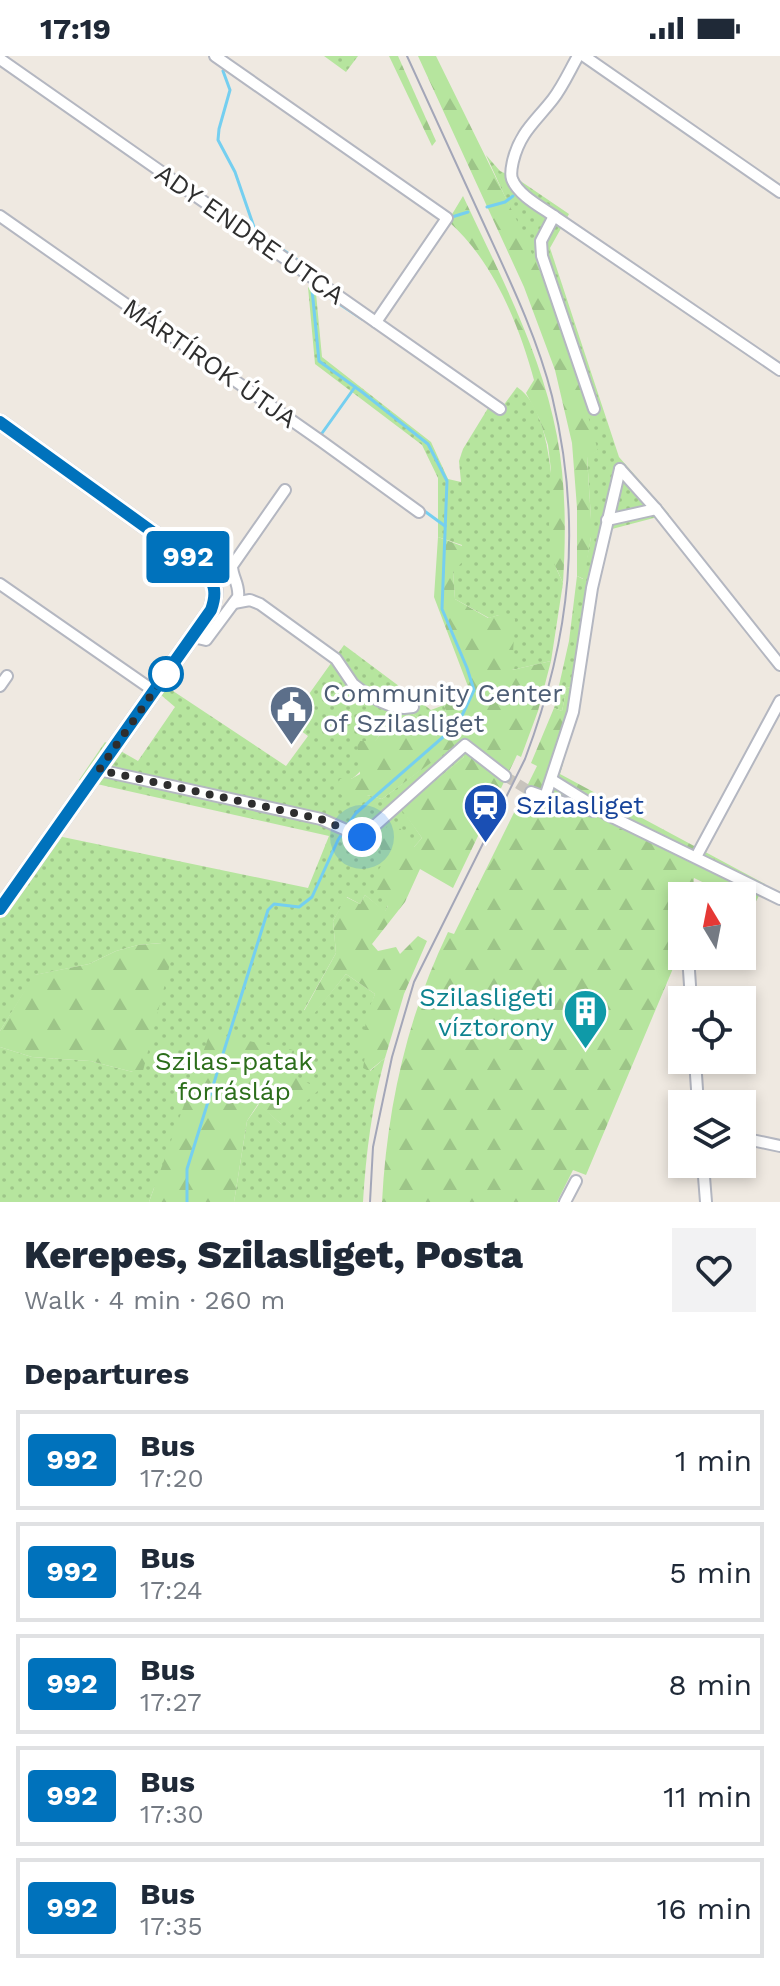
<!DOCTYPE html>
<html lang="en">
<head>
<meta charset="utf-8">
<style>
  :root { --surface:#fff; --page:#f2f2f3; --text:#1f2937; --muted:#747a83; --line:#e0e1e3 }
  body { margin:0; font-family:"Work Sans",sans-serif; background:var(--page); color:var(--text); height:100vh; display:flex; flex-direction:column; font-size:30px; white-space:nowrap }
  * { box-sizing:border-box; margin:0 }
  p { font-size:26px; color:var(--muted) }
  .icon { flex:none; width:44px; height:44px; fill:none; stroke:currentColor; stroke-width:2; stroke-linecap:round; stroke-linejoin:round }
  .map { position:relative; height:1146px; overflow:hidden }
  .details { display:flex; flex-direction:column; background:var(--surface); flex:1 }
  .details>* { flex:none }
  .badge { padding:0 16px; border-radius:6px; font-size:28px; line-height:52px }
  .needle { width:52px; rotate:350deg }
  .tools { position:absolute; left:668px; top:826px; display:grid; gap:16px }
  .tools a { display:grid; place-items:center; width:88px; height:88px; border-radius:0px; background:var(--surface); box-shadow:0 4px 12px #0003; font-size:40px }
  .you { position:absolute; width:40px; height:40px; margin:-20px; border:6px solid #fff; border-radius:50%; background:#1a73e8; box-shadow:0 0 0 12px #1a73e833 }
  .map>.badge { position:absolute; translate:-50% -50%; box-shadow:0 0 0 4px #fff }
  h2 { padding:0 24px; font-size:30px; line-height:72px }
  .round { display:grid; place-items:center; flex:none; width:84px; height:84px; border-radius:0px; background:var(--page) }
  .headline { display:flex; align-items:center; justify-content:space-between; height:136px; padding:0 24px }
  h1 { font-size:38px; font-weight:800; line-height:60px }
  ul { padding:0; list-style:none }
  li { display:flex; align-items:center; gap:24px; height:100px; margin:0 16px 12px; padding:0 8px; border:4px solid var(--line); border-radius:0px }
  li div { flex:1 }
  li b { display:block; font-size:30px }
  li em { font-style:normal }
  li .badge { min-width:88px; font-weight:700; text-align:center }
  .status { display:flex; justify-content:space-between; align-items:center; height:56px; padding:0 40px; background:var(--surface); direction:ltr }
  .status svg { height:22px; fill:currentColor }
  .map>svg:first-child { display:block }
  .grass { fill:url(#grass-dots) }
  .forest { fill:url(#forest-firs) }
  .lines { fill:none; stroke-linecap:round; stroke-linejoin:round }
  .stream { stroke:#75cff0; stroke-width:3 }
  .street-tunnel { stroke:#c8c4bd; stroke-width:10; stroke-dasharray:10 5; stroke-linecap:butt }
  .street-casing { stroke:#b4b7c1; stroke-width:14 }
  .secondary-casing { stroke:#b4b7c1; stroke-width:18 }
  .street { stroke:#fff; stroke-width:10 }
  .secondary { stroke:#fff; stroke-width:14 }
  .tram { stroke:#a3a6b8; stroke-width:2 }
  .line-casing { stroke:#fff; stroke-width:18 }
  .line { stroke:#0072bc; stroke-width:12 }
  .walk { stroke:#2e2e2e; stroke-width:8; stroke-dasharray:0 14.4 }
  .stop-dot { fill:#fff; stroke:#0072bc; stroke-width:4 }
  .labels { text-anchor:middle; stroke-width:7; stroke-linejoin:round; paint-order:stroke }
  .street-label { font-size:26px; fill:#2e2e2e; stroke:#fff }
  .service-label { font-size:26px; fill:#4e5e75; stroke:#fff; text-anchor:start }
  .transit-label { font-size:26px; fill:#164399; stroke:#fff; text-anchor:start }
  .culture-label { font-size:26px; fill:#0d838f; stroke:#fff; text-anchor:end }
  .park-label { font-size:26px; fill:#2c6e1b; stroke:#fff }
</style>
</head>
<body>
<div class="status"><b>17:19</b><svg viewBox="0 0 49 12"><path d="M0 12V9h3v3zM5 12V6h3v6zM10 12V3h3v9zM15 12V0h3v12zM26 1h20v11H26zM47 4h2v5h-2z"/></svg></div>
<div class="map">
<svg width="780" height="1146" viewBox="0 0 780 1146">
  <defs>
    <pattern id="grass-dots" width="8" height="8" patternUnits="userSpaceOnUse" patternTransform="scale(2)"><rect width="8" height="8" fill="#b6e59e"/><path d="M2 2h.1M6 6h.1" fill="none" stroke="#9dc588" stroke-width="1.8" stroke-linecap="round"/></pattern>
    <pattern id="forest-firs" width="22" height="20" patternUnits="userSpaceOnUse" patternTransform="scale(2)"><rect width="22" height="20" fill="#b6e59e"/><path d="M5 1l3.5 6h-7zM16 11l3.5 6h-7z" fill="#9dc588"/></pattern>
  </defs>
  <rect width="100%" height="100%" fill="#efe9e1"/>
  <g class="grass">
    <path d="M324 0H358L346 16Z"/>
    <path d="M486 99 500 115 519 124 569 158 550 192 619 401 669 458 612 473 595 535 581 635 567 631 562 655 554 652 569 585 577 520 583 523 591 481V463L587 400 597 395 560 261Z"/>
    <path d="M308 231 316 237 322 301 431 386 448 423 461 426 459 405 463 393 493 344 503 350 517 331C557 356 554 468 556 512L563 527 551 605 512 614 499 559 489 562 455 543 453 516 462 489 438 481V422L422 389 315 308Z"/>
    <path d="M344 589 431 654 444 649 449 665 442 677 407 654C395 663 383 672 375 686 366 699 366 715 351 723L367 739 382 743 455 688 464 701 402 753 422 782 414 791 385 856 365 839 360 848 347 841 333 865 336 897 304 954 314 957 346 918 375 938C365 963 366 989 370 1015L385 1002C372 1049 366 1097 363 1146H234L247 1065 259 1048 281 1068 283 1015 292 994 154 1132 149 1146H0V991L32 1001 90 1005 133 1016 161 887 138 889 116 895 89 908 35 919 0 975V853L53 779 308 832 329 780 79 724 105 686 138 705 175 651 161 639 167 631 286 710 308 680 289 666Z"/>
  </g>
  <g class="forest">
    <path d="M389 0H398L436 85 432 90Z"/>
    <path d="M418 0H436L521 173 560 261 598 395 587 401 591 463V481L584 523 577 520V452L572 387 555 314 524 231Z"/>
    <path d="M463 140C499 217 541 295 557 380 566 428 566 479 563 527L553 505 549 470 551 414 548 389 539 362 526 337 534 324C519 269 493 204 448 165Z"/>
    <path d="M438 481 462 490 466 502 453 516 455 543 488 562 499 559 515 563 512 614 551 605 538 655 521 701 517 699 453 832 420 813 405 846 372 888 378 895 396 891 400 898 418 880 427 885 404 938 385 1002 369 1015 363 1012 366 994 361 991 369 952 375 938 346 918 314 958 304 955 336 897 333 865 346 841 360 848 365 839 385 855 388 850 372 826 382 808 379 781 393 763 414 791 422 782 401 753 464 701 455 689 382 743 367 739 353 747 335 734 340 723H351L360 718 357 685H375L389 668V655L407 654 442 677 449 665 444 649 469 633 434 541Z"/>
    <path d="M567 631 581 635 574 670 560 718 765 828 753 851 742 845V840H731L694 822 692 840H682V859L675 857 674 910 586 1119 573 1114 557 1146H382C387 1052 407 961 448 876L454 878 537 710 531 707 554 652 562 655Z"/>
    <path d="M162 887 171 904 143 1015 133 1016 90 1005 32 1001 0 991V975L34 919 89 908 116 895 138 889Z"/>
    <path d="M210 977 293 994 283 1015 320 1033 281 1068 258 1048 247 1065 234 1146H149Z"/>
  </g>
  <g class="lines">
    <g class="stream">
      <path d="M223 15 230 34 219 73 218 84 235 116 255 174 310 213 311 216"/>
      <path d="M487 151 505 146 513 140"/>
      <path d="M452 161 468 156"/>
      <path d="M311 223 319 305 362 336 428 388 447 425 442 553 467 612 474 634 458 668 356 757 347 770"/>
      <path d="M312 232 314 231 362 263"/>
      <path d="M320 380 355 331"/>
      <path d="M423 454 445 470"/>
      <path d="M187 1146V1113L268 854 274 848 299 851 312 841 338 784 343 776"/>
    </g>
    <path class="street-tunnel" d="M505 720 531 736"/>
    <defs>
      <g id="street">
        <path d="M215 0 447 162 376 266"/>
        <path d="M578 0C570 14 563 30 553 43 536 65 520 76 513 105 512 110 510 117 512 123 518 139 541 151 554 160L780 314"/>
        <path d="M584 0 780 136"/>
        <path d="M0 3 500 353"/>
        <path d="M0 160 321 385 419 456"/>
        <path d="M554 160 541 185 542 200 594 353"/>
        <path d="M620 413 656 453 780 609"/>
        <path d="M607 464 656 453"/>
        <path d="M0 528 154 635"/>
        <path d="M234 547 250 544 260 548 336 603 353 628 362 635 382 646 392 650 404 652 413 651"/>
        <path d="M193 581 206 584 238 541C240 529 232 521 232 510L285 434"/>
        <path d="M0 630 7 620"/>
        <path d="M99 714 321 763 362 781 465 689 505 720"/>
        <path d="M552 724 608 759 780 843"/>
        <path d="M531 736 545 741 573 656 592 532 620 413"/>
        <path d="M545 741 593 755"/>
        <path d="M696 801 780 645"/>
        <path d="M688 900 691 944"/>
        <path d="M695 1004 698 1048"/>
        <path d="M742 1082 780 1090"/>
        <path d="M703 1108 706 1146"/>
        <path d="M565 1146 576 1125"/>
      </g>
      <path id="secondary" d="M0 366 201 511C215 527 218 534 211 554L0 853"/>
    </defs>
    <use href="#street" class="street-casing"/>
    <use href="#secondary" class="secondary-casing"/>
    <use href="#street" class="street"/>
    <use href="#secondary" class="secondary"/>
    <path class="tram" d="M370 1146 373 1091 392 1001 414 926 525 703C571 581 583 468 552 340 538 284 512 229 488 177 461 118 434 59 407 0"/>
  </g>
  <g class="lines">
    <defs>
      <path id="line" d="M0 366 201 511C214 525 218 535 211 554L0 853"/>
    </defs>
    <use href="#line" class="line-casing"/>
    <use href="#line" class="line"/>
    <path class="walk" d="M166 618 99 714 321 763 362 781"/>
  </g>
  <defs>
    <symbol id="civic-pin" viewBox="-11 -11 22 30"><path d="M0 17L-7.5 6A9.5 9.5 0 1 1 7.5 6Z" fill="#5c6f8a" stroke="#fff"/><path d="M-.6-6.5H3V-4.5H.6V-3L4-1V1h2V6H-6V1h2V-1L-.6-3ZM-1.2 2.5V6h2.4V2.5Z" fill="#fff"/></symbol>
    <symbol id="station-pin" viewBox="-11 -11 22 30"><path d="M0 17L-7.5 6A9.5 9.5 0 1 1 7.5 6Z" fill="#1a4fb4" stroke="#fff"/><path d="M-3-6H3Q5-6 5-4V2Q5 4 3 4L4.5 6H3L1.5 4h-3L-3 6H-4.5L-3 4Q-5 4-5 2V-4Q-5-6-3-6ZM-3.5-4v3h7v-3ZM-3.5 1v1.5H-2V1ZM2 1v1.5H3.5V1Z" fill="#fff"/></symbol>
    <symbol id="building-pin" viewBox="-11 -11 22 30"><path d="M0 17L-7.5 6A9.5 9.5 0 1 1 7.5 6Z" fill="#0f9aa8" stroke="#fff"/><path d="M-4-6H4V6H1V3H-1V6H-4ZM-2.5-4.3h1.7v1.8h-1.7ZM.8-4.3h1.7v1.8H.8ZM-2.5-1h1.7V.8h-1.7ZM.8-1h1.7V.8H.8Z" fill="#fff"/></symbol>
  </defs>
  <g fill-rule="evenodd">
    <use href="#civic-pin" x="266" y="626" width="51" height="69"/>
    <use href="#station-pin" x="460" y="724" width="51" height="69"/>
    <use href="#building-pin" x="560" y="930" width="51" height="69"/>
  </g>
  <circle class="stop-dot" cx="166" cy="618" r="16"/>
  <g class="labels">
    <g class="street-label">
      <text transform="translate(250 178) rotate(35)" y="9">ADY ENDRE UTCA</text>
      <text transform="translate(210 307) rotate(35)" y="9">MÁRTÍROK ÚTJA</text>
    </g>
    <g class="service-label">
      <text x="323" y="646">Community Center<tspan x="323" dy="30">of Szilasliget</tspan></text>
    </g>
    <g class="transit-label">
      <text x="516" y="758">Szilasliget</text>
    </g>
    <g class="culture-label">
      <text x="554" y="950">Szilasligeti<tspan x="554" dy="30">víztorony</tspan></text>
    </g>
    <g class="park-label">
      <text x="234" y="1014">Szilas-patak<tspan x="234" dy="30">forrásláp</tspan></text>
    </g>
  </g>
</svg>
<div class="tools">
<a><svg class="needle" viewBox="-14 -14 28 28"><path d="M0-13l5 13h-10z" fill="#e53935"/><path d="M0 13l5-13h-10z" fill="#747a83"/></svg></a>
<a><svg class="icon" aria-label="locate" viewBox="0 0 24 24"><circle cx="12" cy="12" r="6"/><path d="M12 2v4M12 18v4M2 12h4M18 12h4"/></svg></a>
<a><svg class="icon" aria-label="layers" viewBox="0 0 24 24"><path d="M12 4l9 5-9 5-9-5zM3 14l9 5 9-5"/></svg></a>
</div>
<div class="you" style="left:362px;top:781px"></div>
<b class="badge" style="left:188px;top:501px;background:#0072bc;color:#fff">992</b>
</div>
<section class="details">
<div class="headline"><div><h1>Kerepes, Szilasliget, Posta</h1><p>Walk · 4 min · 260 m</p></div><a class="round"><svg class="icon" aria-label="heart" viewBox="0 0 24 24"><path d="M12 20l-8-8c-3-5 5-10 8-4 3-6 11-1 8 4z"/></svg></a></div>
<h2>Departures</h2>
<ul>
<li><span class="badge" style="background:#0072bc;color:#fff">992</span><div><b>Bus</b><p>17:20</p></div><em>1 min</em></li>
<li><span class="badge" style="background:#0072bc;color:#fff">992</span><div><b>Bus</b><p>17:24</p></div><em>5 min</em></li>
<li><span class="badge" style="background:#0072bc;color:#fff">992</span><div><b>Bus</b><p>17:27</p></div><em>8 min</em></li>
<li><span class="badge" style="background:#0072bc;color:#fff">992</span><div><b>Bus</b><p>17:30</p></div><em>11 min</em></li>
<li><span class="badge" style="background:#0072bc;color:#fff">992</span><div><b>Bus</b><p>17:35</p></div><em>16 min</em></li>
</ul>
</section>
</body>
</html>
